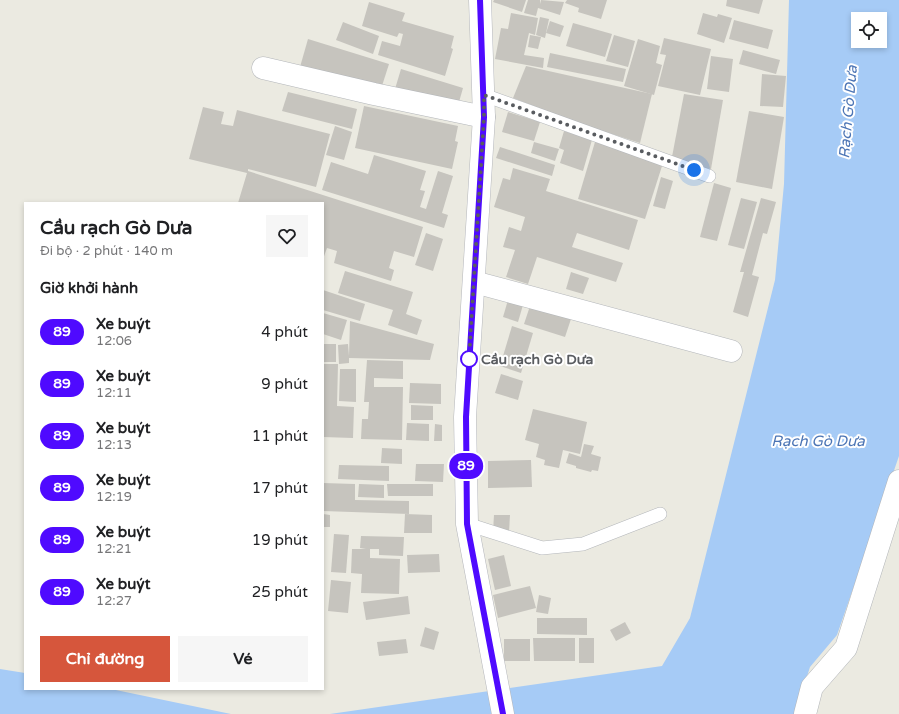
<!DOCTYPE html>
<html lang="vi">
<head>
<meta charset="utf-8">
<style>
  :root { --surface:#fff; --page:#f6f6f6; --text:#202124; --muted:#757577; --accent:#d6563c }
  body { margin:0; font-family:"Varela Round",sans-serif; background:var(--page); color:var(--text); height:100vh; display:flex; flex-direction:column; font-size:15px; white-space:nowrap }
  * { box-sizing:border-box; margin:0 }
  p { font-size:13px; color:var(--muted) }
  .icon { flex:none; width:22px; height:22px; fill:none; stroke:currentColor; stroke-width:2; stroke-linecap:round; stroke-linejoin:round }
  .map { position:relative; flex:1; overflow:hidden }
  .details { position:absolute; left:24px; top:202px; width:300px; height:488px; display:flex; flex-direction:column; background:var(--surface); border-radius:0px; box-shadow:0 2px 6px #0003 }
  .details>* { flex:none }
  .badge { padding:0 8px; border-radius:13px; font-size:14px; line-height:26px }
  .controls { position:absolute; left:851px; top:12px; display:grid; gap:8px }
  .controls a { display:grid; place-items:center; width:36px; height:36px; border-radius:0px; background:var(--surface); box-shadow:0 2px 6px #0003; font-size:20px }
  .you { position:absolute; width:20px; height:20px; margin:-10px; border:3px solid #fff; border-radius:50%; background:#1a73e8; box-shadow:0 0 0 6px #1a73e833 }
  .map>.badge { position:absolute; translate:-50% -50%; box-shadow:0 0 0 2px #fff }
  h2 { padding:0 16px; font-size:15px; line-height:36px }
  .round { display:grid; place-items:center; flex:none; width:42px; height:42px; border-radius:0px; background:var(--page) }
  .headline { display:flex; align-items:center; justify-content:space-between; height:68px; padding:0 16px }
  h1 { font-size:19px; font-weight:800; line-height:30px }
  .action { display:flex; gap:8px; margin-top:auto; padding:8px 16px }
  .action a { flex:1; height:46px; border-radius:0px; background:var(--accent); color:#fff; font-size:16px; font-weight:800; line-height:46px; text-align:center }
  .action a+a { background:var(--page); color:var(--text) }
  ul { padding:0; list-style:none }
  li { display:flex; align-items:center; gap:12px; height:52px; padding:0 16px }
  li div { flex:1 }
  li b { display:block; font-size:15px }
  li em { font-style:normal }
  li .badge { min-width:44px; font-weight:700; text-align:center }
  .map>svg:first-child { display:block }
  .water { fill:#a6cbf6; fill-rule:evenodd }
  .building { fill:#c6c4be }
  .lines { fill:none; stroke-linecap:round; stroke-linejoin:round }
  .service-casing { stroke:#b3b6ba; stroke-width:14 }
  .minor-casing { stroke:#b3b6ba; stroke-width:23 }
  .secondary-casing { stroke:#b5b7bc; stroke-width:23 }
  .service { stroke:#fff; stroke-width:13 }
  .minor { stroke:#fff; stroke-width:22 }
  .secondary { stroke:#fff; stroke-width:22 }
  .line-casing { stroke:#fff; stroke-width:9 }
  .line { stroke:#4f0aff; stroke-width:6 }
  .walk { stroke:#595c60; stroke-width:4; stroke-dasharray:0 7.2 }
  .stop-dot { fill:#fff; stroke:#4f0aff; stroke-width:2 }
  .labels { text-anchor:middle; stroke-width:4; stroke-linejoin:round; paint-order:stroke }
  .stop-label { font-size:14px; font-weight:bold; fill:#595c60; stroke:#fff; text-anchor:start }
  .water-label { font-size:15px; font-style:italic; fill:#4c75b5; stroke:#fff }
</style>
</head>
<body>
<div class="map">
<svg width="899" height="714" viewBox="0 0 899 714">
  <rect width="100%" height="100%" fill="#ebeae1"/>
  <g class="water">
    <path d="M789 0H899V456L837 635 810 667 795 714H302H330L662 666 690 618 775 280 784 184ZM858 19H880V41H858Z"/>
    <path d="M0 669 25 673V689H111L231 714H0Z"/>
  </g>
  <g class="building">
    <path d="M494 0H526L522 12 493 2Z"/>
    <path d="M528 0H540V4L541 0 564 2 560 15 538 8 536 16 524 13Z"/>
    <path d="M567 0H607L601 19 578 12 579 8 565 3Z"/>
    <path d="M727 0H763L759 14 726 6Z"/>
    <path d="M369 2 405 13 402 21 454 36 451 48 453 49 445 76 378 55 382 41 400 46 403 34 399 33 397 37 362 26Z"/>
    <path d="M511 13 538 18 535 35 529 33 524 55 544 58 543 68 495 59 501 28 508 29Z"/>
    <path d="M703 13 717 17 718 14 732 18 724 43 697 34Z"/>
    <path d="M540 17 549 19 545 38 536 35Z"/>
    <path d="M734 20 773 30 768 49 729 39Z"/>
    <path d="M550 21 564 26 560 37 546 33Z"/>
    <path d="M343 22 379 36 373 54 336 40Z"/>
    <path d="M573 23 612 34 605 57 566 46Z"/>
    <path d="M530 35 541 37 538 49 528 47Z"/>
    <path d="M614 35 635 41 628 67 606 61Z"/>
    <path d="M664 38 711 49 700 95 658 86 666 55 660 54Z"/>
    <path d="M308 39 389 64 381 89 300 67Z"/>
    <path d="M638 39 660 46 656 63 662 65 654 95 624 86Z"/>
    <path d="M743 50 780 60 776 74 739 64Z"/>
    <path d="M550 53 626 69 623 82 547 67Z"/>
    <path d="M711 56 733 59 729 92 707 89Z"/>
    <path d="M526 66 652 94 640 143 581 124 513 98Z"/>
    <path d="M401 69 463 88 457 109 395 89Z"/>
    <path d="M762 74 786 76 783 107 760 106Z"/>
    <path d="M288 92 357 109 352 129 282 111Z"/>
    <path d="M684 94 723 100 711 169 671 162Z"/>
    <path d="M364 106 458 126 455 141 458 142 452 169 355 148Z"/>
    <path d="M203 107 224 112 221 124 233 126 237 110 330 134 316 187 248 169V171L423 227 414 257 394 251 389 268 394 270 391 281 334 263 337 251 327 248 323 259V203H238L247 173 189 159Z"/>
    <path d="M749 111 784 117 772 189 736 182Z"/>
    <path d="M508 112 540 122 534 141 502 132Z"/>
    <path d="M335 126 352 132 344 160 326 155Z"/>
    <path d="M564 131 592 140 583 171 560 163 564 150 559 148Z"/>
    <path d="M534 142 559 149 555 161 531 153Z"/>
    <path d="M595 142 663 163 645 219 578 199Z"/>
    <path d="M500 147 555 165 552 176 496 158Z"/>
    <path d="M374 155 426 171 420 190 425 191 420 207 426 209 438 171 453 176 442 213 448 215 444 228 322 190 331 162 368 174Z"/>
    <path d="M513 168 550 179 546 191 638 220 629 250 577 233 572 247 623 263 616 282 537 257 528 284 506 277 515 250 503 247 509 227 521 231 525 217 494 207 503 178 510 180Z"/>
    <path d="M661 177 673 181 665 209 653 206Z"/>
    <path d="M714 183 731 188 717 241 700 237Z"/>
    <path d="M741 198 757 202 744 249 728 245Z"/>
    <path d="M761 198 776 202 767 234 763 233 752 275 759 277 748 317 733 312 744 272H740Z"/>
    <path d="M426 233 443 239 433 271 415 265Z"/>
    <path d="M345 271 413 292 406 314 422 320 417 335 388 325 393 310 338 293Z"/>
    <path d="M571 272 589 278 583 294 566 289Z"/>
    <path d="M323 290 365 304 360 321 323 310Z"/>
    <path d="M508 300 523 305 518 322 503 317Z"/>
    <path d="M530 306 571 319 565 337 524 324Z"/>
    <path d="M323 313 347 320 341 340 323 334Z"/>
    <path d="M350 321 434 344 430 360 349 358V363L339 364 338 345 348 344 349 356Z"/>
    <path d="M512 326 533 333 521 373 500 366Z"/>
    <rect x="323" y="344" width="13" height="18"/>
    <path d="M367 360 403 361V379L374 378V387H403L402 440 361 439 362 419H368L369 402H364Z"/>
    <path d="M323 364H338L337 406 354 407 353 438 323 437Z"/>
    <path d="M340 369H356V402L339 401Z"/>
    <path d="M501 374 523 381 518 400 495 393Z"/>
    <path d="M410 383 441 384V404L409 403Z"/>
    <path d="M411 405 433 406V420H411Z"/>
    <path d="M533 409 587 422 580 454 563 450 559 468 544 465 545 460 536 457 539 444 525 440Z"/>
    <path d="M407 423 429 424V441L406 440Z"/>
    <path d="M435 424 442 425V441H434Z"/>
    <path d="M584 444 594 446 591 454 601 457 598 471 592 470 591 472 576 468V466L566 463 569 453 581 457Z"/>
    <path d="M382 448 402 449V464L381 463Z"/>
    <path d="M531 460 532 487 488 488V461Z"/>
    <path d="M416 464H444L443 482 415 481Z"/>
    <path d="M339 465 389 466V481L338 479Z"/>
    <path d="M323 483 355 484V500L409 501V514L323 511Z"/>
    <path d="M359 484 384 485V498L358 497Z"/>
    <path d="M387 484H433V496H388Z"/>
    <path d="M323 514 330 515V527H323Z"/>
    <path d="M405 514 432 515V533H404Z"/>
    <path d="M494 515H510L509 532H493Z"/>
    <path d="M334 534 349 535 346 573 331 572Z"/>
    <path d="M361 536 404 537 403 556 379 555V549H370V558L400 559 399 594 361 593 362 574 351 573 352 549H366L360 548Z"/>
    <path d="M439 554 440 572 408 573 407 555Z"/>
    <path d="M504 555 511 586 495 590 488 559Z"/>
    <path d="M331 580 351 582 348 613 328 611Z"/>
    <path d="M530 586 536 608 498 618 493 595Z"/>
    <path d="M539 595 551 598 548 614 536 612Z"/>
    <path d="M408 596 410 614 366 620 363 602Z"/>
    <path d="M537 618H587V635L537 634Z"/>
    <path d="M625 622 631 633 616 641 610 630Z"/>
    <path d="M425 627 439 632 434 650 420 646Z"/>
    <path d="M533 638H575V661H534Z"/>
    <rect x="579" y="638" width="15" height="25"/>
    <path d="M406 639 408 653 379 656 377 642Z"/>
    <rect x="504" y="639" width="26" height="22"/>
  </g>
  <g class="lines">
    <defs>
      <g id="service">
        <path d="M484 95 709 176"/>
        <path d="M467 524 542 548 583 544 660 514"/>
      </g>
      <g id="minor">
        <path d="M263 68 374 94 484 117"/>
        <path d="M474 282 731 351"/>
        <path d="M805 714 812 687 846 648 899 481"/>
      </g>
      <path id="secondary" d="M480 0 484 117 465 417 467 524 503 714"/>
    </defs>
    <use href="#service" class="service-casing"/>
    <use href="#minor" class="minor-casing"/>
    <use href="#secondary" class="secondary-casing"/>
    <use href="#service" class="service"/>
    <use href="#minor" class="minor"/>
    <use href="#secondary" class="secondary"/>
  </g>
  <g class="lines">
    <defs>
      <path id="line" d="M480 0 484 117 466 417 467 524 503 714"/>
    </defs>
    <use href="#line" class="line-casing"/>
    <use href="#line" class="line"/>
    <path class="walk" d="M469 359 484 117V95L694 170"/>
  </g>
  <circle class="stop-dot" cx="469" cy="359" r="8"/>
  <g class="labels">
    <g class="stop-label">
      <text x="481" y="364">Cầu rạch Gò Dưa</text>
    </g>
    <g class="water-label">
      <text transform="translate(848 112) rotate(-85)" y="5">Rạch Gò Dưa</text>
      <text x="818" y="446">Rạch Gò Dưa</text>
    </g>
  </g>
</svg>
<div class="controls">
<a><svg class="icon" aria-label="locate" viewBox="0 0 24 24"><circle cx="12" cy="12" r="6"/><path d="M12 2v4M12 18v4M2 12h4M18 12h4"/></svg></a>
</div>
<div class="you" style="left:694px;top:170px"></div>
<b class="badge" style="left:466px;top:466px;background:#4f0aff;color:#fff">89</b>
<section class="details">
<div class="headline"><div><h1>Cầu rạch Gò Dưa</h1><p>Đi bộ · 2 phút · 140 m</p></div><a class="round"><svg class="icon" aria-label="heart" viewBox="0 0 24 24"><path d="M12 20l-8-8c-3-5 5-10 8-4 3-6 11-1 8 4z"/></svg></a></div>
<h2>Giờ khởi hành</h2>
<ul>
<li><span class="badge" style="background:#4f0aff;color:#fff">89</span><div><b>Xe buýt</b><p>12:06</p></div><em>4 phút</em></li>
<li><span class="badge" style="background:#4f0aff;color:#fff">89</span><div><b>Xe buýt</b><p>12:11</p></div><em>9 phút</em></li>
<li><span class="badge" style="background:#4f0aff;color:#fff">89</span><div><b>Xe buýt</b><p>12:13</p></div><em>11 phút</em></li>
<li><span class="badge" style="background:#4f0aff;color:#fff">89</span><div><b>Xe buýt</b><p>12:19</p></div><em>17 phút</em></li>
<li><span class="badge" style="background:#4f0aff;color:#fff">89</span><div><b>Xe buýt</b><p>12:21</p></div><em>19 phút</em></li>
<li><span class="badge" style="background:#4f0aff;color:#fff">89</span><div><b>Xe buýt</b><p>12:27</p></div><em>25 phút</em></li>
</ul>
<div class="action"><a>Chỉ đường</a><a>Vé</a></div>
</section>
</div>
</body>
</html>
